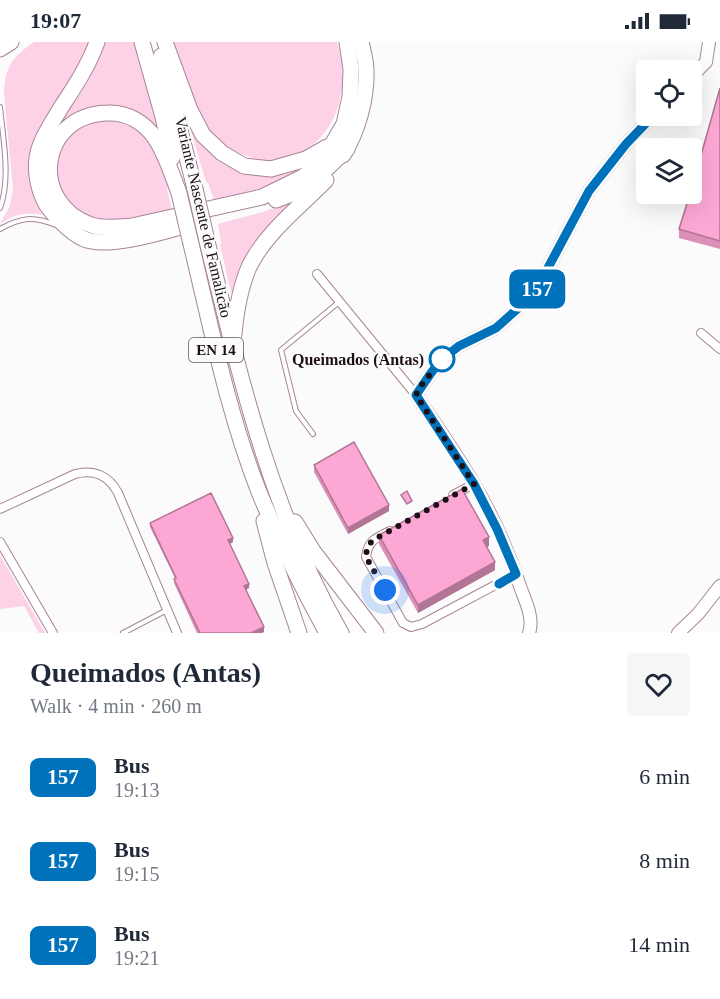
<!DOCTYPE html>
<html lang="en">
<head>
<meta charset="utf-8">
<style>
  :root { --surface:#fff; --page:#f6f6f7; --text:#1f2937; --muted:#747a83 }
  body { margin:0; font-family:"Times New Roman",serif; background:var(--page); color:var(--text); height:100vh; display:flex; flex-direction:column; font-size:22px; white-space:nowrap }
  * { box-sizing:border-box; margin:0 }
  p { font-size:20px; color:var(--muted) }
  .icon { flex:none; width:33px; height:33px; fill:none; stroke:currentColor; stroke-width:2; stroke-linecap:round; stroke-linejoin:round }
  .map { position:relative; height:591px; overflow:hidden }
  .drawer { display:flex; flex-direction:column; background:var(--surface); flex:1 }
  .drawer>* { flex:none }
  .badge { padding:0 12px; border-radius:9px; font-size:21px; line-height:39px }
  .tools { position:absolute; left:636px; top:18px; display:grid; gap:12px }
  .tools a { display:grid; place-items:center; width:66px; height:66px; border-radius:6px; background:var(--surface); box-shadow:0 6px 24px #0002; font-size:30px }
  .you { position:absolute; width:30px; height:30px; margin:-15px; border:4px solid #fff; border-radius:50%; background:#1a73e8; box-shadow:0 0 0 9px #1a73e833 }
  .map>.badge { position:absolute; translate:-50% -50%; box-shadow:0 0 0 3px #fff }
  .round { display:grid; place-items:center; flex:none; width:63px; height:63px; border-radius:6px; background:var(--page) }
  .headline { display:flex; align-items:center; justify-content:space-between; height:102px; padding:0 30px }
  h1 { font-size:28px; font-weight:700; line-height:45px }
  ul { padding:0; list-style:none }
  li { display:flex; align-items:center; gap:18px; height:84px; padding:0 30px }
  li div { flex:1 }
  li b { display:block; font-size:22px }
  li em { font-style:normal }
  li .badge { min-width:66px; font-weight:700; text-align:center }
  .status { display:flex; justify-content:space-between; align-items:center; height:42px; padding:0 30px; background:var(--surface); direction:ltr }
  .status svg { height:16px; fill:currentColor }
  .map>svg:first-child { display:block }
  .green { fill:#fdd2e7 }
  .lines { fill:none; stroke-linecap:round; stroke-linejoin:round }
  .lane-casing { stroke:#a78496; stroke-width:6 }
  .street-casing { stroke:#a78496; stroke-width:10 }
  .secondary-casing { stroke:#a78496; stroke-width:14 }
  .highway-casing { stroke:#a78496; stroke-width:17 }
  .lane { stroke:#fff; stroke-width:4 }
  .street { stroke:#fff; stroke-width:8 }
  .secondary { stroke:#fff; stroke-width:12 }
  .highway { stroke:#fff; stroke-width:15 }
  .highway-bridge-casing { stroke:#a78496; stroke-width:17; stroke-linecap:butt }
  .highway-bridge { stroke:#fff; stroke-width:15 }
  .wall { fill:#da90b7 }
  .shaded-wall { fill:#b17595 }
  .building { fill:#fda7d5; stroke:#b17595; stroke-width:1.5 }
  .line-casing { stroke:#fff; stroke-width:14 }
  .line { stroke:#0072bc; stroke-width:9 }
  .walk { stroke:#1c0f16; stroke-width:6; stroke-dasharray:0 10.8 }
  .stop-dot { fill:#fff; stroke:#0072bc; stroke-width:3 }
  .labels { text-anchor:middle; stroke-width:4.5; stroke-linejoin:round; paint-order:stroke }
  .shield { fill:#fbfbfb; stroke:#5f565b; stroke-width:1.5 }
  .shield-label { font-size:15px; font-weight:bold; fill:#1c0f16 }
  .street-label { font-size:16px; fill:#1c0f16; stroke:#fbfbfb }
  .stop-label { font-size:16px; font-weight:bold; fill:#1c0f16; stroke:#fbfbfb; text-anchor:end }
</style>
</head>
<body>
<div class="status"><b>19:07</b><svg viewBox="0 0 49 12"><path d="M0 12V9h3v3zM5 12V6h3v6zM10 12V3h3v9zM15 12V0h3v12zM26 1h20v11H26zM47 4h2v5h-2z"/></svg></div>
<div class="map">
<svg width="720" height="591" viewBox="0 0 720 591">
  <rect width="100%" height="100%" fill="#fbfbfb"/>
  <g class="green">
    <path d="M34 0H92L30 121C29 144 33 153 42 173 26 169 13 173 0 182L10 164 13 147 4 52C5 25 12 15 34 0Z"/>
    <path d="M104 0H135L162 99C154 92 130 69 123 66 104 59 71 68 59 84 55 89 52 94 49 100Z"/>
    <path d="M172 0H337C350 38 341 87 304 109 284 120 269 122 247 114 238 111 227 106 219 99 197 76 183 30 172 0Z"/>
    <path d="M178 44 221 117 306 124 305 126 265 145 217 158H214L208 141 206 140Z"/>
    <path d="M104 77C147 84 157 107 168 146L167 147 172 168C148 175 121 183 95 176 64 168 50 136 61 107 64 101 69 93 75 89 83 82 94 79 104 77Z"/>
    <path d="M293 158 292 162 235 249 231 251 220 203 221 201 218 182 266 169Z"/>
    <path d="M0 513 45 591H39L24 564 0 567Z"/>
  </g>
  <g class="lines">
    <defs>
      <g id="lane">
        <path d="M0 65C3 96 11 137 0 166"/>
        <path d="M0 187C22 175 33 174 56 183"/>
        <path d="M313 392 296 369 281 308 339 260"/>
        <path d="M123 591 167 568"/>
      </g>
      <g id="street">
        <path d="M317 232 416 353"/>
        <path d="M701 291 720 307"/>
        <path d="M453 453 474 442"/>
        <path d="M0 467 75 432C94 427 109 434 118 451L177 591"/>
        <path d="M390 489C376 496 368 498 366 515L403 581 411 585 422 582 516 532"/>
        <path d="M0 500 53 591"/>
      </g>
      <g id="secondary">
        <path d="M692 34 706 20 709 0"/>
        <path d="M529 591C534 577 526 560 521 547 509 511 493 474 474 442 456 411 435 382 416 353L431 331 442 317 459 304 496 286 534 252 589 149 626 102 653 74"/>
        <path d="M678 591 698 572 720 544"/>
      </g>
      <g id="highway">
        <path d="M97 0C89 23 75 44 62 64 54 77 45 90 40 104 33 123 37 145 46 162 52 172 71 191 82 196 107 209 171 187 198 180"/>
        <path d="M142 0 163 75 172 116"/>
        <path d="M165 0 190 68 203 93 222 111 244 124 271 127 306 117 327 105"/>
        <path d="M0 7 11 0"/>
        <path d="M161 14 195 147"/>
        <path d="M343 113C358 89 367 56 366 28 366 19 363 9 361 0"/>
        <path d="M179 151C172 132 166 113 155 96 145 81 127 70 108 71 39 72 28 161 91 183 104 187 119 185 132 184L262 155 301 136 315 126 327 111 344 82 350 55 351 27 347 0"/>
        <path d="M276 158 299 149 323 130 347 107"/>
        <path d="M207 199C240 335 270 468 341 591"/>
        <path d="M191 202C211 285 228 371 259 450 279 498 302 546 327 591"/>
        <path d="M234 292C236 270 240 246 249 225 266 190 300 165 326 138"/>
        <path d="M264 479 275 521 299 591"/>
        <path d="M295 480 313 509 376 591"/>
      </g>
    </defs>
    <use href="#lane" class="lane-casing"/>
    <use href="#street" class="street-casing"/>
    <use href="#secondary" class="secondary-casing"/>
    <use href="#highway" class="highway-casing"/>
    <use href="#lane" class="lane"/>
    <use href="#street" class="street"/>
    <use href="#secondary" class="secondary"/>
    <use href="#highway" class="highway"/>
    <defs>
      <g id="highway-bridge">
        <path d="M195 147 207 199"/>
        <path d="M179 151 191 202"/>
      </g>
    </defs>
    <use href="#highway-bridge" class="highway-bridge-casing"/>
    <use href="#highway-bridge" class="highway-bridge"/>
  </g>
  <g class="wall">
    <path d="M720 46V207L679 196V187Z"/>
    <path d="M314 423 389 469 348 492 314 430Z"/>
    <path d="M150 481 233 500 230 502 249 546 246 548 264 590 261 591H197L174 541 175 536 150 485Z"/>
    <path d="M379 493 489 504 487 505 495 528 418 571 379 502Z"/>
  </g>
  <g class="shaded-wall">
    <path d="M389 463V469L348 492V486Z"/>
    <path d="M489 495V504L483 507V498Z"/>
    <path d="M233 496V500L228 503V498Z"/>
    <path d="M495 520V528L418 571V563Z"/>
    <path d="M249 542V546L244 548V544Z"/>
    <path d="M264 585V590L261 591H251Z"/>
  </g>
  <g class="building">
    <path d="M720 46V199L679 187 690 152H692V145Z"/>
    <path d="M354 400 389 463 348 486 314 423Z"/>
    <path d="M462 447 489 495 483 498 495 520 418 563 379 493Z"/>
    <path d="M407 449 412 459 407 462 401 453Z"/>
    <path d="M211 451 233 496 228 498 249 542 244 544 264 585 251 591H200L174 537 176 536 150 481Z"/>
  </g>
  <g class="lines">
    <defs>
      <path id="line" d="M499 542 516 532 497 487 474 442 416 353 431 331 442 317 459 304 496 286 534 252 589 149 626 102 653 74"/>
    </defs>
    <use href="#line" class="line-casing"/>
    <use href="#line" class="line"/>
    <path class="walk" d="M385 548 366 515 367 505 373 498 474 442 416 353 420 345 442 317"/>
  </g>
  <circle class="stop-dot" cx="442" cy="317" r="12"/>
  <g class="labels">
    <rect class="shield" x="189" y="296" width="54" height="24" rx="4.5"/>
    <g class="shield-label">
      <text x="216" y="313">EN 14</text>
    </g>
    <g class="street-label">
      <text transform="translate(204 175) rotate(77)" y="6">Variante Nascente de Famalicão</text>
    </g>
    <g class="stop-label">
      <text x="424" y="323">Queimados (Antas)</text>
    </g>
  </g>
</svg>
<div class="tools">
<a><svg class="icon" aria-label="locate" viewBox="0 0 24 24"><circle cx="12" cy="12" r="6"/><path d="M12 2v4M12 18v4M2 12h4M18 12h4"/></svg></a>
<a><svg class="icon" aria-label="layers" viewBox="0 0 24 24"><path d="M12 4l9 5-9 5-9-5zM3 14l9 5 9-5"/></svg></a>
</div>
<div class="you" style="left:385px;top:548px"></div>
<b class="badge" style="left:537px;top:247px;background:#0072bc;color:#fff">157</b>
</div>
<section class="drawer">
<div class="headline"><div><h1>Queimados (Antas)</h1><p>Walk · 4 min · 260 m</p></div><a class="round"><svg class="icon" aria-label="heart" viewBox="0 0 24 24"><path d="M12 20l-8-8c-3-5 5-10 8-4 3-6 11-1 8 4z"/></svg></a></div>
<ul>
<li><span class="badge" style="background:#0072bc;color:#fff">157</span><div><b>Bus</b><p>19:13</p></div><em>6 min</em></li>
<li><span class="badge" style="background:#0072bc;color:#fff">157</span><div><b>Bus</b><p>19:15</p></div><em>8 min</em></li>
<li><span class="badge" style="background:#0072bc;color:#fff">157</span><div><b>Bus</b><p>19:21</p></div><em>14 min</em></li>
</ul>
</section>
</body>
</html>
